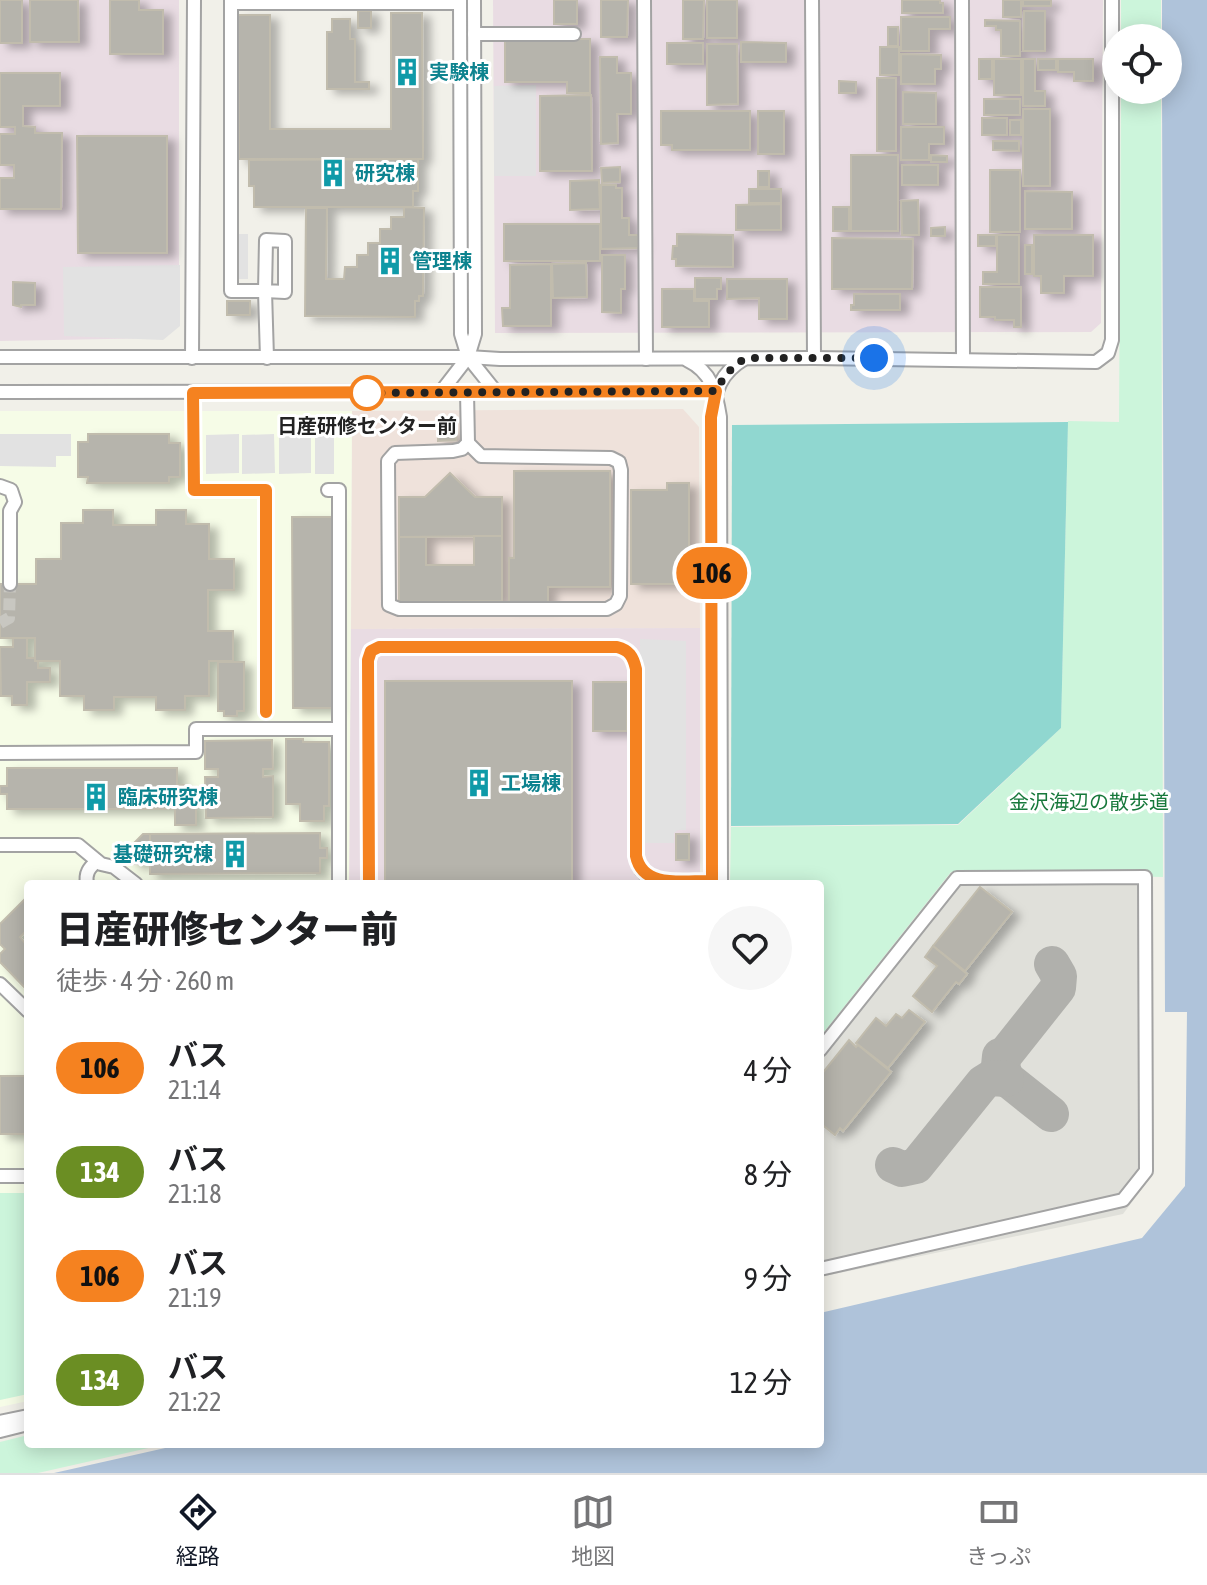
<!DOCTYPE html>
<html lang="ja">
<head>
<meta charset="utf-8">
<style>
  :root { --surface:#fff; --page:#f6f6f6; --text:#202124; --muted:#757577; --line:#e0e0e0; --accent:#111827 }
  body { margin:0; font-family:"Asap Condensed","Noto Sans JP",sans-serif; background:var(--page); color:var(--text); height:100vh; display:flex; flex-direction:column; font-size:30px; white-space:nowrap }
  * { box-sizing:border-box; margin:0 }
  p { font-size:26px; color:var(--muted) }
  .icon { flex:none; width:44px; height:44px; fill:none; stroke:currentColor; stroke-width:2; stroke-linecap:round; stroke-linejoin:round }
  .map { position:relative; flex:1; overflow:hidden }
  .drawer { position:absolute; left:24px; top:880px; width:800px; height:568px; display:flex; flex-direction:column; background:var(--surface); border-radius:8px; box-shadow:0 4px 20px #0003 }
  .drawer>* { flex:none }
  .badge { padding:0 16px; border-radius:26px; font-size:28px; line-height:52px }
  .tools { position:absolute; left:1102px; top:24px; display:grid; gap:16px }
  .tools a { display:grid; place-items:center; width:80px; height:80px; border-radius:50%; background:var(--surface); box-shadow:0 4px 20px #0003; font-size:40px }
  .you { position:absolute; width:40px; height:40px; margin:-20px; border:6px solid #fff; border-radius:50%; background:#1a73e8; box-shadow:0 0 0 12px #1a73e833 }
  .map>.badge { position:absolute; translate:-50% -50%; box-shadow:0 0 0 4px #fff }
  .round { display:grid; place-items:center; flex:none; width:84px; height:84px; border-radius:42px; background:var(--page) }
  .overview { display:flex; align-items:center; justify-content:space-between; height:136px; padding:0 32px }
  h1 { font-size:38px; font-weight:800; line-height:60px }
  ul { padding:0; list-style:none }
  li { display:flex; align-items:center; gap:24px; height:104px; padding:0 32px }
  li div { flex:1 }
  li b { display:block; font-size:30px }
  li em { font-style:normal }
  li .badge { min-width:88px; font-weight:700; text-align:center }
  .dock { display:flex; justify-content:space-around; align-items:center; height:112px; border-top:2px solid var(--line); background:var(--surface); font-size:22px; color:var(--muted) }
  .dock a { display:grid; justify-items:center; gap:4px }
  .dock .selected { color:var(--accent) }
  .map>svg:first-child { display:block }
  .commercial { fill:#efe2db }
  .industrial { fill:#e9dce3 }
  .education { fill:#f6fce7 }
  .airport { fill:#e0e0da }
  .park { fill:#ccf5db }
  .pitch { fill:#90d7d0 }
  .parking { fill:#e2e2e2 }
  .water { fill:#afc3da }
  .lines { fill:none; stroke-linecap:round; stroke-linejoin:round }
  .taxiway { stroke:#b0b0ac; stroke-width:36 }
  .building { fill:#b6b4ac; stroke:#c1bcad; stroke-width:2; filter:url(#shadow) }
  .minor-tunnel { stroke:#c8c7c1; stroke-width:12; stroke-dasharray:12 6; stroke-linecap:butt }
  .minor-casing { stroke:#a3a3a3; stroke-width:16 }
  .minor { stroke:#fff; stroke-width:12 }
  .line-casing { stroke:#fff; stroke-width:18 }
  .line { stroke:#f58220; stroke-width:12 }
  .walk { stroke:#222; stroke-width:8; stroke-dasharray:0 14.4 }
  .stop-dot { fill:#fff; stroke:#f58220; stroke-width:4 }
  .labels { text-anchor:middle; stroke-width:6; stroke-linejoin:round; paint-order:stroke }
  .culture-label { font-size:20px; font-weight:bold; fill:#0d838f; stroke:#fff; text-anchor:start }
  .stop-label { font-size:20px; font-weight:bold; fill:#222; stroke:#fff }
  .park-label { font-size:20px; fill:#17783b; stroke:#fff }
</style>
</head>
<body>
<div class="map">
<svg width="1207" height="1473" viewBox="0 0 1207 1473">
  <defs>
    <filter id="shadow"><feDropShadow dx="8" dy="4.5" stdDeviation="4" flood-color="#0004"/></filter>
  </defs>
  <rect width="100%" height="100%" fill="#f1f0e9"/>
  <path class="commercial" d="M683 409 699 427 700 628 351 629 352 411Z"/>
  <g class="industrial">
    <path d="M0 0H179V321L161 338 0 341Z"/>
    <path d="M493 0H1103L1101 323 1091 332 495 333Z"/>
    <path d="M700 628V884H349L351 629Z"/>
  </g>
  <path class="education" d="M0 411H352L349 884H28V1401L0 1407Z"/>
  <path class="airport" d="M951 875 1149 877 1151 1177 1123 1214 820 1277V1040Z"/>
  <g class="park">
    <rect x="1121" y="0" width="40" height="38"/>
    <path d="M1121 90H1161L1163 877 951 872 820 1037V884H730L731 827 958 825 1061 728 1068 421 1119 422Z"/>
    <path d="M0 1193H28V1394L0 1400Z"/>
    <path d="M28 1435V1444H166L38 1473H0V1442Z"/>
  </g>
  <path class="pitch" d="M1068 422 1061 728 958 824 731 826 732 425Z"/>
  <g class="parking">
    <path d="M536 85V176H494V86Z"/>
    <rect x="238" y="234" width="10" height="45"/>
    <path d="M180 265V326L163 340 64 336 63 267Z"/>
    <path d="M0 434H71V456H56V467L0 466Z"/>
    <path d="M239 434V473L206 474V435Z"/>
    <path d="M274 434 275 473 242 474V435Z"/>
    <path d="M311 434V473L279 474V435Z"/>
    <rect x="315" y="435" width="19" height="39"/>
    <path d="M640 639 686 641V830H678L674 833V843H641Z"/>
  </g>
  <path class="water" d="M1162 0H1207V1473H54L183 1444H820V1313L1142 1238 1185 1186 1187 1012H1165L1162 90H1168V38H1162Z"/>
  <g class="lines">
    <g class="taxiway">
      <path d="M1000 1056 999 1066 1002 1075 1051 1114"/>
      <path d="M1006 1079 1002 1066 1004 1056 1058 988 1059 976 1052 964"/>
      <path d="M893 1165 902 1169 916 1166 983 1083 991 1078 1006 1079"/>
    </g>
  </g>
  <g class="building">
    <rect x="0" y="0" width="22" height="43"/>
    <path d="M30 0H78L79 42H30Z"/>
    <path d="M110 0H139V10H163V54H110Z"/>
    <rect x="554" y="0" width="23" height="24"/>
    <path d="M601 0H628L627 37H601Z"/>
    <path d="M683 0H704L703 39H683Z"/>
    <rect x="707" y="0" width="30" height="38"/>
    <path d="M902 0H940V3H943V13H902Z"/>
    <rect x="1003" y="0" width="18" height="17"/>
    <rect x="1023" y="0" width="28" height="6"/>
    <rect x="358" y="11" width="13" height="17"/>
    <path d="M1024 11H1045V51H1023Z"/>
    <path d="M391 13H422L423 159H239L238 15H270V129H391Z"/>
    <path d="M901 17H950V29H929V51H901Z"/>
    <path d="M332 19H350V39H355V82H369V89H327V32H332Z"/>
    <path d="M985 20 1020 21V56H1001V30H996V26H985Z"/>
    <rect x="888" y="27" width="10" height="19"/>
    <path d="M505 39H590V93H567V82H505Z"/>
    <path d="M741 42 786 43V62H741Z"/>
    <rect x="667" y="43" width="36" height="21"/>
    <path d="M707 44H737L738 104 707 105Z"/>
    <rect x="880" y="47" width="19" height="28"/>
    <path d="M901 54 941 55V69H935V84H901Z"/>
    <path d="M600 57H617V73H631V114H617L618 143 601 144Z"/>
    <rect x="979" y="59" width="13" height="20"/>
    <rect x="994" y="59" width="27" height="36"/>
    <path d="M1023 59H1035V91H1045V106H1023Z"/>
    <rect x="1038" y="59" width="18" height="11"/>
    <path d="M1058 59H1093V81H1074V72H1058Z"/>
    <path d="M0 73H60V106H23V126L35 127V133H62L61 209H0V178H14V165H0V134H15V127H0Z"/>
    <rect x="877" y="78" width="19" height="73"/>
    <path d="M839 81 856 82V93H839Z"/>
    <path d="M903 92 936 93V124H903Z"/>
    <path d="M591 95 592 171H540V96Z"/>
    <rect x="984" y="99" width="36" height="16"/>
    <rect x="1023" y="109" width="27" height="77"/>
    <path d="M661 111H750V150H672V145H661Z"/>
    <rect x="758" y="111" width="26" height="43"/>
    <rect x="982" y="118" width="25" height="17"/>
    <rect x="1010" y="120" width="11" height="15"/>
    <path d="M901 127H944V144H929V160H901Z"/>
    <path d="M77 136H167V253H78Z"/>
    <path d="M993 141H1019V151L993 150Z"/>
    <rect x="851" y="155" width="47" height="76"/>
    <path d="M931 155 947 156V162H931Z"/>
    <path d="M418 159V191H413V207H254V186H249V160Z"/>
    <rect x="902" y="165" width="36" height="20"/>
    <path d="M620 167V182L602 183 601 168Z"/>
    <rect x="990" y="170" width="30" height="62"/>
    <rect x="758" y="171" width="11" height="16"/>
    <path d="M599 180 600 209 570 210V181Z"/>
    <path d="M601 185H616V188H622V218H629V235H638V248L601 249Z"/>
    <rect x="749" y="189" width="32" height="14"/>
    <path d="M1025 191 1072 192V229H1025Z"/>
    <path d="M918 200 919 235H902L901 201Z"/>
    <path d="M781 204V230H736V205Z"/>
    <path d="M404 207 424 208 423 296H419V301H415V317L305 316 306 208H327L326 279H344L345 267H357V255H368V243H380V229H391V217H404Z"/>
    <rect x="833" y="207" width="16" height="24"/>
    <rect x="504" y="224" width="96" height="37"/>
    <path d="M945 227V236H931V228Z"/>
    <path d="M677 234 733 235V267L676 266V259H672L673 246H677Z"/>
    <rect x="978" y="235" width="18" height="11"/>
    <path d="M997 235H1019V284H983V272H997Z"/>
    <path d="M1034 235H1093V276H1064V293H1041V276H1034Z"/>
    <path d="M832 238 913 239 912 289H832Z"/>
    <rect x="1025" y="245" width="7" height="29"/>
    <path d="M602 255H625V289H621V313L602 312Z"/>
    <path d="M586 263 587 297 553 298 552 264Z"/>
    <path d="M551 264V326H503L502 308H510V265Z"/>
    <path d="M695 278H721V289H717V299H695Z"/>
    <path d="M727 279H787V319H759V298L727 299Z"/>
    <path d="M13 282 35 283V305H21V307L13 305Z"/>
    <path d="M980 287H1021V327H1014V320H995V317H980Z"/>
    <path d="M662 289H694V301H709V327H662Z"/>
    <path d="M854 294H900V310H851V305H854Z"/>
    <rect x="227" y="301" width="23" height="14"/>
    <path d="M438 431H456V440L438 441Z"/>
    <path d="M88 434H169V443H180V477H169V483H87L88 477H78V442H88Z"/>
    <path d="M514 471H610V587H548V605H509V558H514Z"/>
    <path d="M450 473 475 497H502V536L399 537V497H425Z"/>
    <path d="M667 483H689V584H631V490H667Z"/>
    <path d="M83 510H113V525H156V510H186V524H209V559H234V590H208V631H233V661H209V696H185V710H156V697H114V710H84V696H60V661H35V638H0V584H36V559H61V523H83Z"/>
    <path d="M292 517H332L333 708H293Z"/>
    <path d="M474 536H502V601L399 602V537H426V565H474Z"/>
    <path d="M13 638H27V658H35V661H38V668H50V682H27V705H12V696H1L0 647H13Z"/>
    <path d="M218 662H244V711H237V716H224V711H218Z"/>
    <rect x="385" y="681" width="187" height="203"/>
    <path d="M593 682H628L627 731H593Z"/>
    <path d="M286 739H303V742H329V806H324V821H300V804H286Z"/>
    <path d="M272 740 273 769H263V777L273 776V817L206 818 205 777H218V769H205V741Z"/>
    <path d="M7 768H177V785H184V800H196V825H175V809H7V794H0V786H7Z"/>
    <path d="M320 833V848H327V858H320V873L150 874V859L142 860V849H150V834Z"/>
    <path d="M143 834H150V849H142V860L149 859 144 864H135L129 858 127 850Z"/>
    <rect x="676" y="834" width="13" height="26"/>
    <path d="M980 887 1012 912 965 971 933 946Z"/>
    <path d="M28 896V929L20 937 28 947V991L0 962V954L5 949 0 944V924Z"/>
    <path d="M933 946 967 974 959 984 956 982 932 1012 913 996 937 966 925 957Z"/>
    <path d="M909 1010 925 1022 888 1068 856 1043 876 1018 886 1026 896 1014 902 1018Z"/>
    <path d="M849 1040 856 1047 858 1045 891 1072 843 1131 840 1128 835 1135 820 1123V1076Z"/>
    <rect x="0" y="1076" width="28" height="58"/>
  </g>
  <g class="lines">
    <path class="minor-tunnel" d="M0 623 9 618 10 584"/>
    <defs>
      <g id="minor">
        <path d="M231 0V291H265L267 358"/>
        <path d="M460 0 461 334 468 357 496 392"/>
        <path d="M644 0 646 359"/>
        <path d="M812 0 814 358"/>
        <path d="M962 0 963 359"/>
        <path d="M231 3H460"/>
        <path d="M474 34H574"/>
        <path d="M266 240 285 241V292L265 291Z"/>
        <path d="M0 357H468L500 359 814 358 1096 362 1108 353 1112 340V0"/>
        <path d="M192 358 194 0"/>
        <path d="M687 360C712 372 716 392 720 417L721 884"/>
        <path d="M0 392 716 391"/>
        <path d="M441 392 468 357 475 334 474 0"/>
        <path d="M467 392 468 443 481 456 611 458 619 462 621 470 620 596 616 604 607 609H399L389 605 388 461 395 453 453 451 462 449 468 443"/>
        <path d="M193 393 194 490H266V712"/>
        <path d="M0 486 11 490 15 502 10 511V584"/>
        <path d="M328 490H339V729"/>
        <path d="M0 753 196 752V729H339V884"/>
        <path d="M0 845H78L101 864 114 867 136 884"/>
        <path d="M87 884C85 873 89 868 97 861"/>
        <path d="M369 884 368 660 371 651 379 647H617C629 651 633 656 636 669V856C638 863 639 869 644 873 657 885 703 881 721 881"/>
        <path d="M712 884 711 417C716 391 719 374 744 359"/>
        <path d="M0 984 28 1011"/>
        <path d="M820 1050 957 878 1145 877 1146 1171 1123 1200 820 1269"/>
        <path d="M0 1176H28"/>
        <path d="M0 1422 28 1416"/>
        <path d="M0 1431 28 1424"/>
      </g>
    </defs>
    <use href="#minor" class="minor-casing"/>
    <use href="#minor" class="minor"/>
  </g>
  <g class="lines">
    <defs>
      <path id="line" d="M266 712V490H194L193 393 716 391 711 417 712 881C686 880 643 890 636 856V669C633 656 629 650 617 647H379L371 651 368 660 369 884"/>
    </defs>
    <use href="#line" class="line-casing"/>
    <use href="#line" class="line"/>
    <path class="walk" d="M367 393 716 391C724 376 731 367 746 358H874"/>
  </g>
  <defs>
    <symbol id="building-bare" viewBox="-9 -9 18 18"><path d="M-4-6H4V6H1V3H-1V6H-4ZM-2.5-4.3h1.7v1.8h-1.7ZM.8-4.3h1.7v1.8H.8ZM-2.5-1h1.7V.8h-1.7ZM.8-1h1.7V.8H.8Z" fill="#0f9aa8" stroke="#fff" stroke-width="2.5" paint-order="stroke"/></symbol>
  </defs>
  <g fill-rule="evenodd">
    <use href="#building-bare" x="387" y="52" width="40" height="40"/>
    <use href="#building-bare" x="313" y="153" width="40" height="40"/>
    <use href="#building-bare" x="370" y="241" width="40" height="40"/>
    <use href="#building-bare" x="459" y="763" width="40" height="40"/>
    <use href="#building-bare" x="76" y="777" width="40" height="40"/>
    <use href="#building-bare" x="215" y="834" width="40" height="40"/>
  </g>
  <circle class="stop-dot" cx="367" cy="393" r="16"/>
  <g class="labels">
    <g class="culture-label">
      <text x="429" y="79">実験棟</text>
      <text x="355" y="180">研究棟</text>
      <text x="412" y="268">管理棟</text>
      <text x="501" y="790">工場棟</text>
      <text x="118" y="804">臨床研究棟</text>
      <text x="213" y="861" text-anchor="end">基礎研究棟</text>
    </g>
    <g class="stop-label">
      <text x="367" y="433">日産研修センター前</text>
    </g>
    <g class="park-label">
      <text x="1089" y="809">金沢海辺の散歩道</text>
    </g>
  </g>
</svg>
<div class="tools">
<a><svg class="icon" aria-label="locate" viewBox="0 0 24 24"><circle cx="12" cy="12" r="6"/><path d="M12 2v4M12 18v4M2 12h4M18 12h4"/></svg></a>
</div>
<div class="you" style="left:874px;top:358px"></div>
<b class="badge" style="left:712px;top:573px;background:#f58220;color:#111">106</b>
<section class="drawer">
<div class="overview"><div><h1>日産研修センター前</h1><p>徒歩 · 4 分 · 260 m</p></div><a class="round"><svg class="icon" aria-label="heart" viewBox="0 0 24 24"><path d="M12 20l-8-8c-3-5 5-10 8-4 3-6 11-1 8 4z"/></svg></a></div>
<ul>
<li><span class="badge" style="background:#f58220;color:#111">106</span><div><b>バス</b><p>21:14</p></div><em>4 分</em></li>
<li><span class="badge" style="background:#6b8e23;color:#fff">134</span><div><b>バス</b><p>21:18</p></div><em>8 分</em></li>
<li><span class="badge" style="background:#f58220;color:#111">106</span><div><b>バス</b><p>21:19</p></div><em>9 分</em></li>
<li><span class="badge" style="background:#6b8e23;color:#fff">134</span><div><b>バス</b><p>21:22</p></div><em>12 分</em></li>
</ul>
</section>
</div>
<nav class="dock">
<a class="selected"><svg class="icon" aria-label="directions" viewBox="0 0 24 24"><path d="M12 3l9 9-9 9-9-9zM9 14v-3h6M13 9l2 2-2 2"/></svg>経路</a>
<a><svg class="icon" aria-label="map" viewBox="0 0 24 24"><path d="M3 6l6-2 6 2 6-2v14l-6 2-6-2-6 2zM9 4v14M15 6v14"/></svg>地図</a>
<a><svg class="icon" aria-label="tickets" viewBox="0 0 24 24"><path d="M3 7h18v10H3zM15 7v10"/></svg>きっぷ</a>
</nav>
</body>
</html>
